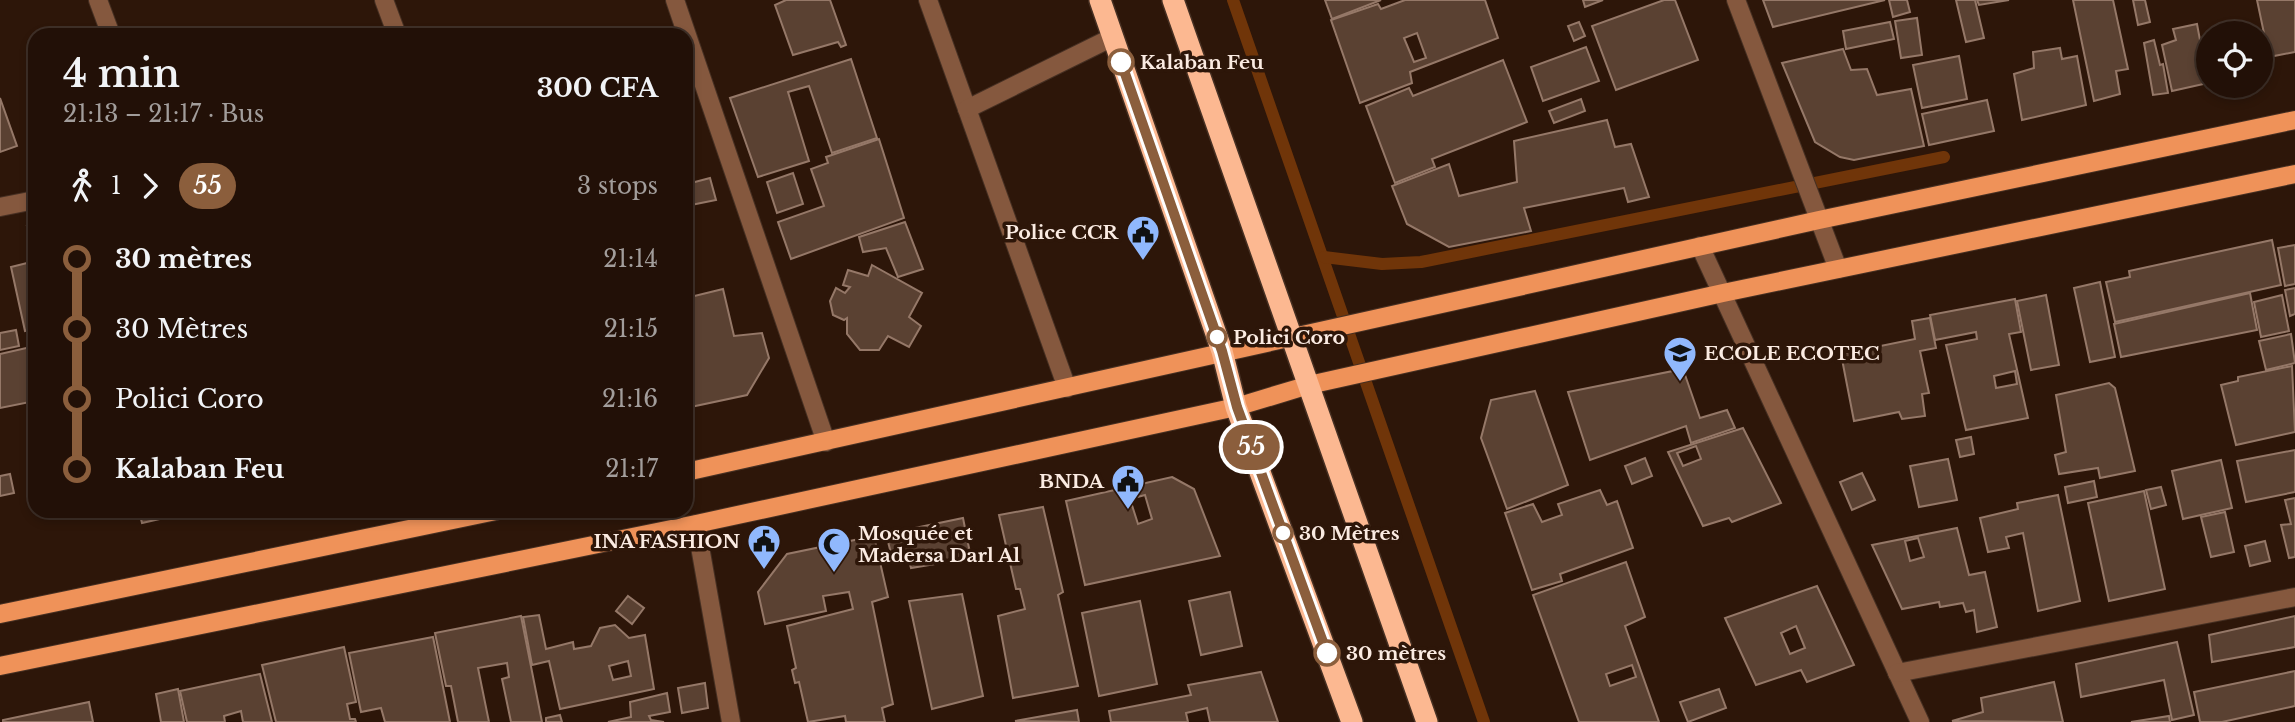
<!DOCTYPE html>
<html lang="en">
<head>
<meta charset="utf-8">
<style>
  :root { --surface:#221007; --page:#2e1e15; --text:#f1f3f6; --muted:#a29d9b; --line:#3f3028 }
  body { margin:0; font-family:"Libre Baskerville",serif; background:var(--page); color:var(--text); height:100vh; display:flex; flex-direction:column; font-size:26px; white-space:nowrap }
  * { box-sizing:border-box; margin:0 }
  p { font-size:23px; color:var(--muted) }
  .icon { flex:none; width:38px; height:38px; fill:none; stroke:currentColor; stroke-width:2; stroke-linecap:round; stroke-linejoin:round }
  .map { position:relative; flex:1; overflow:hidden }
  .sheet { position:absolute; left:28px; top:28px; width:665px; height:490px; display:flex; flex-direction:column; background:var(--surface); border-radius:21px; box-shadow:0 4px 10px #0003,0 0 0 2px var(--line) }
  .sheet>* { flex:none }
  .badge { padding:0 14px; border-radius:23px; font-size:24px; line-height:46px }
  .buttons { position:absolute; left:2196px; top:21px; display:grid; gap:14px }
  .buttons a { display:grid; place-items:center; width:77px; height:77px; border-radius:50%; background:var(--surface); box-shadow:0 4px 10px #0003,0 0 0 2px var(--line); font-size:35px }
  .map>.badge { position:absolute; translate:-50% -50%; box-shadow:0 0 0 4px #fff }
  .legs { display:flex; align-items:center; gap:10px; height:77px; padding:0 35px; font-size:23px }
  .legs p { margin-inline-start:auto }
  .headline { display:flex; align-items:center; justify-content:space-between; height:119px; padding:0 35px }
  h1 { font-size:38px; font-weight:600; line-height:52px }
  ul { padding:0 35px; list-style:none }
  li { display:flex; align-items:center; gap:24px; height:70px; font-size:26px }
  li i { display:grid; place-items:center; width:10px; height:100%; margin:0 9px; background:currentColor }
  li i::after { content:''; width:18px; height:18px; margin:-9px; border:5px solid; border-radius:50%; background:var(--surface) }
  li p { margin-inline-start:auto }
  li:first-child i { background:linear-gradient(#0000 50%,currentColor 0) }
  li:last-child i { background:linear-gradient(currentColor 50%,#0000 0) }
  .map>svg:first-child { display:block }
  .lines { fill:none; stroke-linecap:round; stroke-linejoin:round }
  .stream { stroke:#703509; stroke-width:12 }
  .building { fill:#5a4132; stroke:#957868; stroke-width:2; fill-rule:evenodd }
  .minor-casing { stroke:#463023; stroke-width:20 }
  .major-casing { stroke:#463023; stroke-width:20 }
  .highway-casing { stroke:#463023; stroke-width:24 }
  .minor { stroke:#85583e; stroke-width:18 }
  .major { stroke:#ef9259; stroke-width:18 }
  .highway { stroke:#fcb891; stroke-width:21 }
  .line-1-casing { stroke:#fff; stroke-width:16 }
  .line-1 { stroke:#8b5e3c; stroke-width:10 }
  .stop-1-dot { fill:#fff; stroke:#8b5e3c; stroke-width:3.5 }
  .labels { text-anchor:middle; stroke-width:7; stroke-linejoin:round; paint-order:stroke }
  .stop-label { font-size:19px; font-weight:bold; fill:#fbebe2; stroke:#2d1609; text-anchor:start }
  .poi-label { font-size:19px; font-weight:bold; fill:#fbebe2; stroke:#2d1609; text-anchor:end }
</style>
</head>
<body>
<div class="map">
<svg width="2295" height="722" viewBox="0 0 2295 722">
  <rect width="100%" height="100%" fill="#2d1609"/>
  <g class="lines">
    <g class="stream">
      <path d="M1233 0 1484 722"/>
      <path d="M1324 257 1382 264 1421 262 1944 157"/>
    </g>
  </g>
  <g class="building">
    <path d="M786 0H830L846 45 841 47 838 42 793 55 775 5Z"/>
    <path d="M1325 0H1381L1332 19Z"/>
    <path d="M1405 0H1485L1498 38 1410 72 1412 83 1360 103 1331 20 1378 4 1381 9ZM1417 33 1426 58 1414 62 1404 38Z"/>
    <path d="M1583 0H1603L1585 7Z"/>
    <path d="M1664 0H1675L1698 60 1616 90 1592 26Z"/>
    <path d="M1763 0H1885L1773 27Z"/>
    <path d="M1889 0H1907L1910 12 1893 17Z"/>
    <path d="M1956 0H1975L1984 38 1966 42Z"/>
    <path d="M1977 0H2009L1979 5Z"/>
    <path d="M2073 0H2113L2128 69 2116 71 2120 94 2094 101Z"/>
    <path d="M2133 0H2145L2150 22 2138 25Z"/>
    <path d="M2257 0H2295V52L2269 57Z"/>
    <path d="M1917 18 1922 55 1901 58 1895 21Z"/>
    <path d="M1579 22 1585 36 1574 41 1568 26Z"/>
    <path d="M1890 22 1894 39 1846 49 1843 31Z"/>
    <path d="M2197 24 2208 83 2172 91 2162 45 2176 40 2173 29Z"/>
    <path d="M2154 40 2160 65 2163 64 2168 93 2153 95 2144 43Z"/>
    <path d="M1586 47 1599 81 1543 101 1531 67Z"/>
    <path d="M2060 48 2062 59 2077 56 2086 105 2022 120 2014 74 2034 68 2033 52Z"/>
    <path d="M1843 49 1851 70 1867 69 1877 95 1911 89 1924 146 1854 160 1840 157 1815 142 1782 63Z"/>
    <path d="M1959 56 1967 99 1922 108 1913 65Z"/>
    <path d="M851 59 877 138 832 153 809 86 788 92 809 161 758 177 730 98Z"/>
    <path d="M1503 60 1527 122 1432 159 1435 167 1395 183 1366 106 1409 88 1413 96Z"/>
    <path d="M0 98 17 146 0 152Z"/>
    <path d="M1581 99 1585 111 1554 123 1549 111Z"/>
    <path d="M1987 100 1994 131 1929 145 1922 114Z"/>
    <path d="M1607 120 1615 147 1631 144 1649 197 1628 202 1624 188 1524 208 1531 231 1449 247 1407 224 1392 186 1449 164 1459 196 1517 182 1514 141Z"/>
    <path d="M879 139 904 218 791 259 778 222 824 206 811 169 828 163 826 157Z"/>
    <path d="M686 169 691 183 710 178 716 200 686 206Z"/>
    <path d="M793 173 803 204 777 213 767 182Z"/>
    <path d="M905 222 923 269 898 277 886 248 863 252 859 237Z"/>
    <path d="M35 224V243H33L27 226Z"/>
    <path d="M2272 240 2281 285 2115 322 2106 282 2130 277 2129 271Z"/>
    <path d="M2295 245V284L2285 286 2278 248Z"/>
    <path d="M35 261V329L25 331 11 267Z"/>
    <path d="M872 265 922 293 909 317 921 326 909 347 888 336 879 350H860L847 334V318L844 320 833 315 830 301 836 288 845 293 850 287 843 285 848 270 868 276Z"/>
    <path d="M2100 282 2115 357 2090 362 2074 288Z"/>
    <path d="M2295 288V314L2290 316 2285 290Z"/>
    <path d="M723 289 734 336 762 333 769 358 747 395 686 408V298Z"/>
    <path d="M2250 293 2257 330 2121 357 2114 324Z"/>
    <path d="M2046 295 2059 365 2031 370 2017 301Z"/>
    <path d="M2282 295 2289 331 2261 337 2254 302Z"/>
    <path d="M2015 299 2021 332 2009 334 2028 418 1966 430 1946 345 1977 339 1976 332 1935 340 1930 315ZM2015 371 2017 384 1996 388 1994 376Z"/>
    <path d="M1930 318 1936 348 1920 351 1929 393 1922 394 1925 416 1902 419 1899 412 1854 421 1841 354 1915 339 1912 321Z"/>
    <path d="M16 330 19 346 0 350V333Z"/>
    <path d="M2291 334 2295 363 2266 370 2259 341Z"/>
    <path d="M35 346V401L0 408V354Z"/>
    <path d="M2292 366 2295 432 2236 445 2221 385 2238 381V377Z"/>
    <path d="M1683 369 1700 418 1727 410 1735 428 1691 443 1686 426 1590 460 1568 392Z"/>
    <path d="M2109 383 2115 388 2135 471 2100 478 2098 468 2059 474 2055 455 2066 452 2056 395Z"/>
    <path d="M1535 391 1568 485 1507 509 1481 438 1491 400Z"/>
    <path d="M1743 428 1781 503 1732 522 1729 518 1703 526 1668 452ZM1696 446 1701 459 1683 466 1677 453Z"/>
    <path d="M1971 437 1974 454 1960 457 1956 440Z"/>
    <path d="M2295 450V492L2246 502 2237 461Z"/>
    <path d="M1645 458 1652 476 1632 484 1625 466Z"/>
    <path d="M1948 459 1957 500 1919 507 1910 466Z"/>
    <path d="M2221 460 2232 508 2183 519 2172 471Z"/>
    <path d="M1862 473 1875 500 1852 510 1840 482Z"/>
    <path d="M10 474 14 493 0 496V476Z"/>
    <path d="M1172 477 1194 489 1220 556 1085 585 1066 501ZM1145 495 1152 519 1138 524 1130 499Z"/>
    <path d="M2094 481 2097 497 2068 503 2065 487Z"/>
    <path d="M2161 487 2166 505 2151 509 2146 490Z"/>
    <path d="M1600 490 1607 505 1617 501 1633 548 1560 574 1562 581 1532 590 1505 513 1533 504 1542 522 1562 515 1558 504Z"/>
    <path d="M2144 491 2165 589 2109 601 2088 503Z"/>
    <path d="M2058 495 2080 601 2038 611 2023 533 2006 537 2009 548 1988 552 1980 518 2018 509 2017 503Z"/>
    <path d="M2295 498V557L2289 558 2281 525 2291 524 2285 500Z"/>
    <path d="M1043 507 1063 592 1058 595 1078 686 1013 698 998 616 1025 609 1020 589H1016L999 515Z"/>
    <path d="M139 511H195L142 523Z"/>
    <path d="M2225 512 2234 552 2211 557 2201 517Z"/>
    <path d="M963 518 971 558 911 568 908 557 893 561 886 534Z"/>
    <path d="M1957 528 1969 575 1985 572 1997 627 1977 632 1974 610 1966 612 1963 603 1940 607 1939 602 1902 609 1872 545ZM1918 538 1924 557 1910 561 1905 541Z"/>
    <path d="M874 536 888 597 872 602 893 704 882 708 885 722H846L845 716 808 722 799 682 795 683 792 670 796 668 787 626 853 609 849 592 823 596 826 611 765 624 758 592 787 554Z"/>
    <path d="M2265 541 2270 561 2250 566 2245 546Z"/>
    <path d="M1626 562 1645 617 1625 626 1659 722H1579L1533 595ZM1632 665 1636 677 1610 686 1606 674Z"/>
    <path d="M1817 586 1854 665 1807 682 1801 670 1756 685 1725 618ZM1796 626 1805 648 1790 654 1781 633Z"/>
    <path d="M1230 592 1242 646 1201 655 1189 601Z"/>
    <path d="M962 594 983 696 932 709 909 601Z"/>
    <path d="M628 596 644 608 632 624 616 611Z"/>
    <path d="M1140 601 1157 684 1099 696 1082 613Z"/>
    <path d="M539 615 546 649 573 642 574 649 591 646 600 628 615 625 629 638 645 635 654 689 560 709 549 661 532 665 523 617ZM628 661 631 676 613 680 609 666Z"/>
    <path d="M521 616 542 722H511L502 679 509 677 507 663 478 668 489 722H458L451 686H446L435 633Z"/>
    <path d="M2295 616V647L2212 662 2209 635Z"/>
    <path d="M433 637 450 722H385L381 708 361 712 349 653Z"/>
    <path d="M2177 642 2194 715 2172 720 2164 680 2081 697 2076 664Z"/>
    <path d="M344 647 356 702 347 704 350 719H355L356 722H276L262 665Z"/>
    <path d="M2295 671V706L2222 722H2200L2194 692Z"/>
    <path d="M1261 672 1278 722H1210L1207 708 1186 713 1188 722H1111L1109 711 1191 695 1188 685Z"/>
    <path d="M260 674 272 722H243L241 711 224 716 225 722H187L180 691Z"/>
    <path d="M2054 682 2063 722 1952 721 1983 712 1981 698Z"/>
    <path d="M705 683 708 708 682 713 678 688Z"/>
    <path d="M178 689 184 722H161L156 694Z"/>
    <path d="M1719 689 1726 708 1688 722 1680 702Z"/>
    <path d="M667 693 670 712 649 716 651 720 664 722H608L631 717 630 702Z"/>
    <path d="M89 702 93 722H3V720Z"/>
    <path d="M1077 710 1079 722 1015 721Z"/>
    <path d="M560 715 562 722H546V718Z"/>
    <path d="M2169 716 2170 722H2131Z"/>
  </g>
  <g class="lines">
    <defs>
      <g id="minor">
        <path d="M98 0 111 35"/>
        <path d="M384 0 397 35"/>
        <path d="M675 0 826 442"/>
        <path d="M928 0 1067 388"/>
        <path d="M1736 0 1838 269"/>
        <path d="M967 109 1113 37"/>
        <path d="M0 207 35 200"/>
        <path d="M1700 246 1920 722"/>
        <path d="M696 524 731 722"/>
        <path d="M1897 673 2295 597"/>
      </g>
      <g id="major">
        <path d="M686 472 1819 220 2295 120"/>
        <path d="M0 614 496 511"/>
        <path d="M0 666 696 524 1236 407 1309 385 1723 293 2295 174"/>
      </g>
      <g id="highway">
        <path d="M1100 0 1222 351 1236 407 1352 722"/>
        <path d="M1173 0 1427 722"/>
      </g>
    </defs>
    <use href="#minor" class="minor-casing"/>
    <use href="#major" class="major-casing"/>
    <use href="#highway" class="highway-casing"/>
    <use href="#minor" class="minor"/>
    <use href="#major" class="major"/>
    <use href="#highway" class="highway"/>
  </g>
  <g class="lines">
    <defs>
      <path id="line-1" d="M1121 62 1222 351 1237 407 1327 653"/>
    </defs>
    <use href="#line-1" class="line-1-casing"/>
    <use href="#line-1" class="line-1"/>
  </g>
  <defs>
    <symbol id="civic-pin" viewBox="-11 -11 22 30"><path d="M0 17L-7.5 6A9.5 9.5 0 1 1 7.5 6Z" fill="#90b8fd" stroke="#2d1609"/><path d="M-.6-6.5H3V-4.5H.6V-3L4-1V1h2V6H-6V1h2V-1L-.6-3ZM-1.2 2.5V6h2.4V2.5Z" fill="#111"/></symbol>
    <symbol id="university-pin" viewBox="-11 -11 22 30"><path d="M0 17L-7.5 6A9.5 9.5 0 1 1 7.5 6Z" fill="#90b8fd" stroke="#2d1609"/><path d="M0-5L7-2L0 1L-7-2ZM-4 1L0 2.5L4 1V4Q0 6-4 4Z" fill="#111"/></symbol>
    <symbol id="mosque-pin" viewBox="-11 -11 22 30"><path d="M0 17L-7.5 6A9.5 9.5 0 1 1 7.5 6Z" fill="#90b8fd" stroke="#2d1609"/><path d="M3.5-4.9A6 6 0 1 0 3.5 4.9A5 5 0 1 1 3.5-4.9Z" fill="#111"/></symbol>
  </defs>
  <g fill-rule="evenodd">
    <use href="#civic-pin" x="1124" y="213" width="38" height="52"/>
    <use href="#university-pin" x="1661" y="334" width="38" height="52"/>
    <use href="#civic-pin" x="1109" y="462" width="38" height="52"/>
    <use href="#civic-pin" x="745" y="522" width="38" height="52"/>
    <use href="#mosque-pin" x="815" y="525" width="38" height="52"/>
  </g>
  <g class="stop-1-dot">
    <circle cx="1121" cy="62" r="12"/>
    <circle cx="1217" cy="337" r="9"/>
    <circle cx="1283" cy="533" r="9"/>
    <circle cx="1327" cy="653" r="12"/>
  </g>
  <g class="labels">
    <g class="stop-label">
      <text x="1140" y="69">Kalaban Feu</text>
      <text x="1233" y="344">Polici Coro</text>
      <text x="1299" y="540">30 Mètres</text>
      <text x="1346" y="660">30 mètres</text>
    </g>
    <g class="poi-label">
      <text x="1118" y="239">Police CCR</text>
      <text x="1704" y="360" text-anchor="start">ECOLE ECOTEC</text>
      <text x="1104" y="488">BNDA</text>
      <text x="858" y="540" text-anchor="start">Mosquée et<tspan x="858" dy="22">Madersa Darl Al</tspan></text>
      <text x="740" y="548">INA FASHION</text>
    </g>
  </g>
</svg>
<div class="buttons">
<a><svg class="icon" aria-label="locate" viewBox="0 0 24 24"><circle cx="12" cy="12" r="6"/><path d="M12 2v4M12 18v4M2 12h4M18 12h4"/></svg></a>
</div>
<b class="badge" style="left:1251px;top:447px;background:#8b5e3c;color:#fff">55</b>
<section class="sheet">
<div class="headline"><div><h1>4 min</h1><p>21:13 – 21:17 · Bus</p></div><b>300 CFA</b></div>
<div class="legs"><svg class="icon" aria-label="walk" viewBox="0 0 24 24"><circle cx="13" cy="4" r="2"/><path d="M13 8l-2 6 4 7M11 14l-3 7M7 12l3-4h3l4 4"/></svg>1<svg class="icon" aria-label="forward" viewBox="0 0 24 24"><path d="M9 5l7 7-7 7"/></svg><b class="badge" style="background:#8b5e3c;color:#fff">55</b><p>3 stops</p></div>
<ul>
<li><i style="color:#8b5e3c"></i><b>30 mètres</b><p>21:14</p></li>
<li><i style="color:#8b5e3c"></i><span>30 Mètres</span><p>21:15</p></li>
<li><i style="color:#8b5e3c"></i><span>Polici Coro</span><p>21:16</p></li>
<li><i style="color:#8b5e3c"></i><b>Kalaban Feu</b><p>21:17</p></li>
</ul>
</section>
</div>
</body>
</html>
